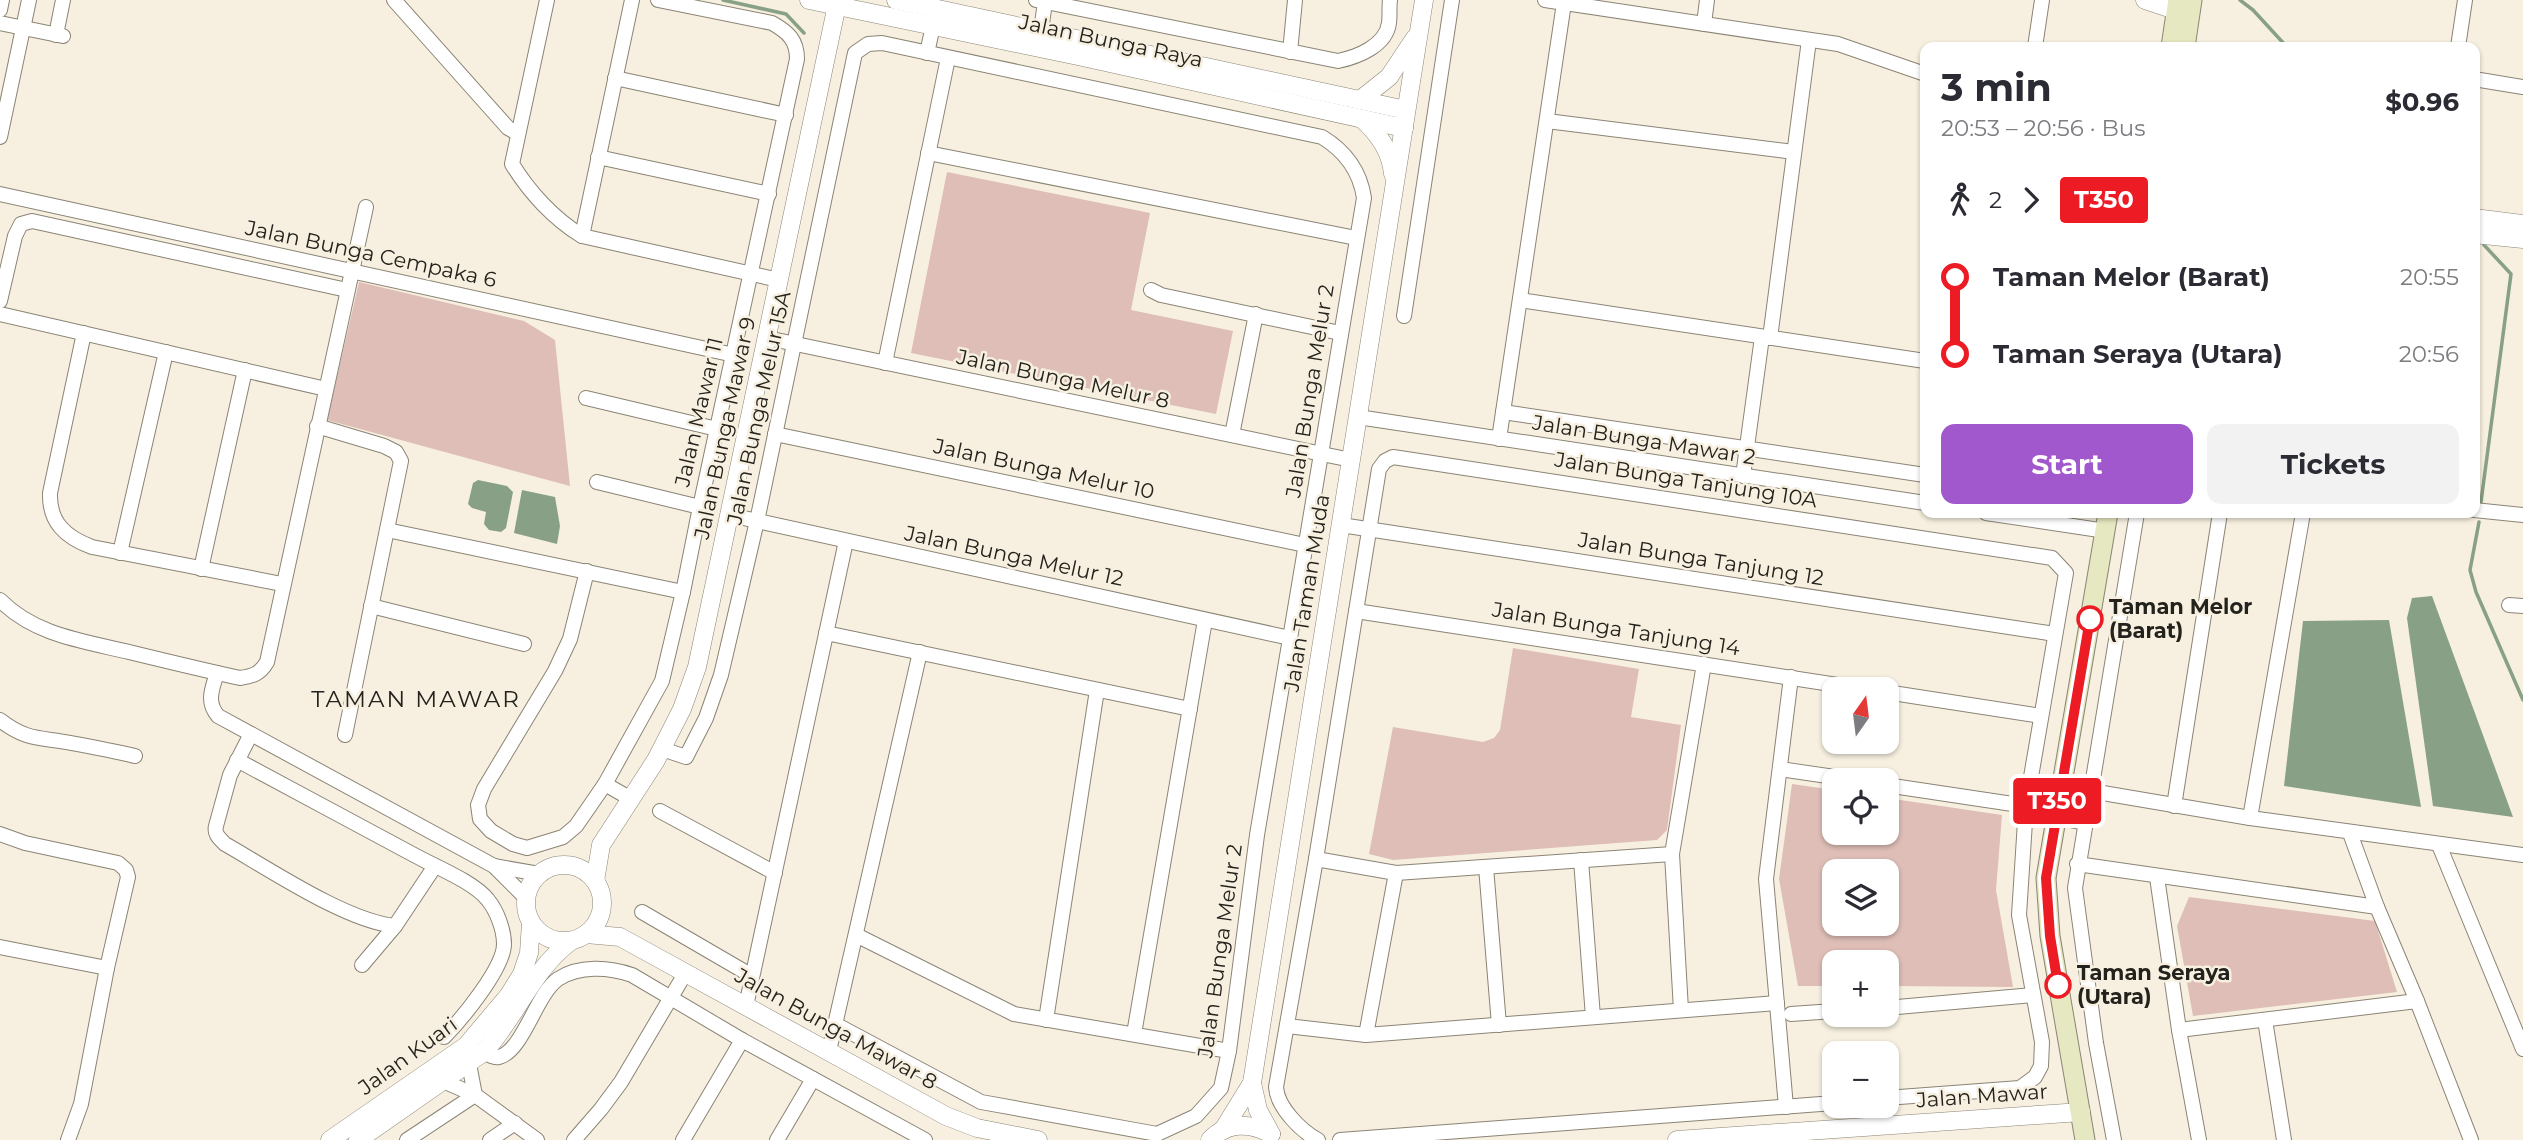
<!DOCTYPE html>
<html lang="en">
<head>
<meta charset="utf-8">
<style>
  :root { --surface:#fff; --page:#f2f2f3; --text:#2b2b33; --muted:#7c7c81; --accent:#a058cc }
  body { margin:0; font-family:Montserrat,sans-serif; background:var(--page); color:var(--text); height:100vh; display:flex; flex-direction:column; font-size:26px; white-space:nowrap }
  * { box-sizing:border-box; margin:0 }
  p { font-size:23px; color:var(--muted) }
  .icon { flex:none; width:38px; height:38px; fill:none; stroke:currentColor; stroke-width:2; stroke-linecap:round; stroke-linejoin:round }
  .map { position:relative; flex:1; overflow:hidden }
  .sheet { position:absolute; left:1920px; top:42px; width:560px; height:476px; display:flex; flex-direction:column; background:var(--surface); border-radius:14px; box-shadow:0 2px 5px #0004 }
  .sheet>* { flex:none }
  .badge { padding:0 14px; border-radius:5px; font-size:24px; line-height:46px }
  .needle { width:46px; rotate:14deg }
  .buttons { position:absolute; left:1822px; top:677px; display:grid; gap:14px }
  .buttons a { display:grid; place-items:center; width:77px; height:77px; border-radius:14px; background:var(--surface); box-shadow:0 2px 5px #0004; font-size:35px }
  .map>.badge { position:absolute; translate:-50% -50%; box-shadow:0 0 0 4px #fff }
  .legs { display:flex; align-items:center; gap:10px; height:77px; padding:0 21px; font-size:23px }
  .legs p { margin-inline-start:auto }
  .head { display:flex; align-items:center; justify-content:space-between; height:119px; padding:0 21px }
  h1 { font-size:38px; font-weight:700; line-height:52px }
  .cta { display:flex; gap:14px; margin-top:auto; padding:14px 21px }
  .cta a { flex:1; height:80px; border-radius:14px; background:var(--accent); color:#fff; font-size:28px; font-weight:700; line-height:80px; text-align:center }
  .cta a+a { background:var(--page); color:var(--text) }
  ul { padding:0 21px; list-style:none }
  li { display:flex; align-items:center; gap:24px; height:77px; font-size:26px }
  li i { display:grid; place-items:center; width:10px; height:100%; margin:0 9px; background:currentColor }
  li i::after { content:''; width:18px; height:18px; margin:-9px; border:5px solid; border-radius:50%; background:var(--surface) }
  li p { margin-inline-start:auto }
  li:first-child i { background:linear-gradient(#0000 50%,currentColor 0) }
  li:last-child i { background:linear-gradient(currentColor 50%,#0000 0) }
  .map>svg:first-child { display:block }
  .green { fill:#debeb7; fill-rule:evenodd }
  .water { fill:#88a086 }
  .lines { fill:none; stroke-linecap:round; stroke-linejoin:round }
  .stream { stroke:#88a086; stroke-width:3.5 }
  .minor-casing { stroke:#8b8475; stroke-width:16 }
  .tertiary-casing { stroke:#8b8475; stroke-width:19 }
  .secondary-casing { stroke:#8b8475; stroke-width:21 }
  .minor { stroke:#fff; stroke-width:14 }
  .tertiary { stroke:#fff; stroke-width:18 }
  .secondary { stroke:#e5e8c0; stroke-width:19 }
  .line-1-casing { stroke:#fff; stroke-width:16 }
  .line-1 { stroke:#ed1b24; stroke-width:10 }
  .stop-1-dot { fill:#fff; stroke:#ed1b24; stroke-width:3.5 }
  .labels { text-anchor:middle; stroke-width:5; stroke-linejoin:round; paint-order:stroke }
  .street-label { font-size:21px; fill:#24221c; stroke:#f7f0e0 }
  .stop-label { font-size:21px; font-weight:bold; fill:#24221c; stroke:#f7f0e0; text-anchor:start }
  .neighbourhood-label { font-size:23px; letter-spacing:2px; fill:#24221c; stroke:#f7f0e0 }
</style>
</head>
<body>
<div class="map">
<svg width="2523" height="1140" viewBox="0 0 2523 1140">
  <rect width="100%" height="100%" fill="#f7f0e0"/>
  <g class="green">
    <path d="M947 172 1150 213 1131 310 1233 331 1216 414 911 353Z"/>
    <path d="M359 282 524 321 555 340 570 486 327 420Z"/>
    <path d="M1513 648 1639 669 1631 717 1681 725 1667 830 1657 840 1393 860 1369 854 1393 727 1483 742 1494 738 1500 730Z"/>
    <path d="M1792 784 1834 790V833H1886L1887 798 2002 815 1996 890 2013 987 1887 986 1886 962H1834V986H1798L1779 879ZM1834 872H1886V924H1834Z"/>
    <path d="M2189 897 2375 921 2397 992 2193 1016 2177 926Z"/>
  </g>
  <g class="water">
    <path d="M478 480 507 486 513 492 506 528 501 532 489 530 484 524 486 512 472 508 468 504 473 483Z"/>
    <path d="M522 490 555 497 560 526 557 544 514 533Z"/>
    <path d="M2432 596 2513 817 2433 806 2407 618 2412 598Z"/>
    <path d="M2389 620 2421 807 2284 786 2303 621Z"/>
  </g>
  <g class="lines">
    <g class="stream">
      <path d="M723 0 786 14 804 33"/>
      <path d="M2240 0 2253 10 2287 47"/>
      <path d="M2481 502 2511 274 2484 245"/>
      <path d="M2479 522 2470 570 2476 592 2523 700"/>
    </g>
    <defs>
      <g id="minor">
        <path d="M394 0 508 128 517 133"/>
        <path d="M547 0 512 164C529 192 554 219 582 236L779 280"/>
        <path d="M1036 0 1338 61C1357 57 1386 46 1389 23 1390 16 1389 7 1390 0"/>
        <path d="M1545 0 1838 44 1925 74"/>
        <path d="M0 10 2 0"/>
        <path d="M0 23 63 36"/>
        <path d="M1704 24 1707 0"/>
        <path d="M1041 31 1045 2"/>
        <path d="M56 35 63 0"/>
        <path d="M2035 47 2042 0"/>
        <path d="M2458 47 2465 0"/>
        <path d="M1290 52 1295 0"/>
        <path d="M927 53 933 26"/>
        <path d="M615 78 786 115"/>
        <path d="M2474 79 2523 87"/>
        <path d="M1547 121 1794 152"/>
        <path d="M0 137 29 0"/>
        <path d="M928 153 1356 238"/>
        <path d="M598 157 769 194"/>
        <path d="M0 194 734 355"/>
        <path d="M582 236 632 0"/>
        <path d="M1151 290 1161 295 1340 333"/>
        <path d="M1520 300 1925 361"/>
        <path d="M0 301 15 236 21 224 32 221 347 290"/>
        <path d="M0 314 326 389"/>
        <path d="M1404 316 1452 0"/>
        <path d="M84 333 50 493C49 522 65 537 92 547L282 584"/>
        <path d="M767 338 1351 460"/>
        <path d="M1770 338 1809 40"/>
        <path d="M885 363 948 58"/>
        <path d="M586 398 717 429"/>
        <path d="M1503 412 1925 475"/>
        <path d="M1358 417 1925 503"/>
        <path d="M317 426 384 446 396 452 401 461 345 735"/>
        <path d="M775 434 1305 545"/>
        <path d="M1232 435 1256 314"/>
        <path d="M1499 439 1564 3"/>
        <path d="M1743 476 1762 337"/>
        <path d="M597 482 700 507"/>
        <path d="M2474 510 2523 515"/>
        <path d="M1986 513 2106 531"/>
        <path d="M730 515 1290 638"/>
        <path d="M1341 525 2055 634"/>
        <path d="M387 530 683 592"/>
        <path d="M120 553 166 352"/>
        <path d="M201 569 245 370"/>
        <path d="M587 571 570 639 555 671 484 789 478 805 480 819 491 831 513 844 527 848 563 837 576 826 605 784 662 681 683 592 700 507 797 59C797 40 788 32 772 23L658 0"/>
        <path d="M0 600C34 635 83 641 129 652 166 661 203 670 240 678 253 676 260 674 267 662L366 207"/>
        <path d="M2509 605 2523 606"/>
        <path d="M371 606 524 644"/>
        <path d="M1356 611 1870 690"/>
        <path d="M826 633 1190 709"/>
        <path d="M217 673C212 689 206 702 218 716L494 866 526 898"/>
        <path d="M1886 692 2041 716"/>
        <path d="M0 720C27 741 40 737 71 743 93 747 114 751 135 756"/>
        <path d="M251 734 230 775 216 826C214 834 219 838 225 844 269 869 346 921 395 926"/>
        <path d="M662 749 686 757 706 718 721 675 757 521 855 53 868 44 882 43 1322 137C1345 151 1360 171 1364 198L1257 835 1229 1051 1221 1088 1196 1116 1157 1134 981 1102 835 1024"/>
        <path d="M237 760C297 792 356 824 416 856 436 867 474 882 488 900 497 911 504 930 504 944 504 968 461 1020 444 1037"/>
        <path d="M1780 769 1855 780"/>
        <path d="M605 784 631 799"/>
        <path d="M1886 785 2026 806"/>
        <path d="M2091 791 2250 818 2523 855"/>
        <path d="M2174 806 2220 513"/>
        <path d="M660 811 775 873"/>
        <path d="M2055 817 2085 823"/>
        <path d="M2250 818 2303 513"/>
        <path d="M2350 833 2377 907 2417 1001 2471 1140"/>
        <path d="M0 834 25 843 118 863 126 870 128 877 107 968 81 1104 68 1140"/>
        <path d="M2439 845 2523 1049"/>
        <path d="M1316 859 1396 873 1672 854"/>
        <path d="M1581 860 1593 1017"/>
        <path d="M2077 864 2377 907"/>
        <path d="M494 866 539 874"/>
        <path d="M1486 867 1499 1025"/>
        <path d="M2157 877 2179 1030 2199 1140"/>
        <path d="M642 912 752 976"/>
        <path d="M856 935 1014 1014 1229 1051"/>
        <path d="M0 947 107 968"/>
        <path d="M362 965 395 926 435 866"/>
        <path d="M746 1006 846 541"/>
        <path d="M1886 1008 2033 995"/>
        <path d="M1681 1010 1672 854 1704 664"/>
        <path d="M1791 1014 1834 1011"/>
        <path d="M1046 1020 1097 690"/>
        <path d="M2265 1020 2284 1140"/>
        <path d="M1287 1026 1366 1035 1777 1003"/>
        <path d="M2179 1030 2417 1001"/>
        <path d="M1134 1034 1205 620"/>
        <path d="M1366 1035 1396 873"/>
        <path d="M829 1051 920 652"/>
        <path d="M484 1052C489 1055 493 1058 499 1057 523 1051 536 994 558 979 579 965 609 967 632 975L742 1040 925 1140"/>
        <path d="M469 1064 475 1095"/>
        <path d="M443 1081 475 1095 537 1140"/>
        <path d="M1786 1107 1766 879 1791 677"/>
        <path d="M407 1140 475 1095"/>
        <path d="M490 1140 515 1123"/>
        <path d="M574 1140 601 1109 621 1082 686 972"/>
        <path d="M683 1140 742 1040"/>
        <path d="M777 1140 813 1079"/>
        <path d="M1318 1140C1301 1131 1277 1107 1276 1087L1316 859 1379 469 1385 461 1393 457 2052 558 2066 573 2026 806 2019 915 2042 1042 2041 1066 2035 1077 2020 1088 1886 1098"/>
        <path d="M1340 1140 1834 1103"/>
        <path d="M2114 1140 2096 1043 2075 888 2137 513"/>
      </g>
      <g id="tertiary">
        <path d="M809 0 1078 56 1404 128"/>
        <path d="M896 0 1406 110"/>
        <path d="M2145 0 2190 15"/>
        <path d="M1360 100 1389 77 1415 38"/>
        <path d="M1362 119C1379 134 1391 151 1393 174"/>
        <path d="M2474 218 2523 224"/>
        <path d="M2474 234 2523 239"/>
        <circle cx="564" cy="903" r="38"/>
        <path d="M595 881 601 845 656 760 682 709 697 667 838 0"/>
        <path d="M586 934 620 937 946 1116 977 1128 1038 1140"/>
        <path d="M1223 1130 1252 1083"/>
        <path d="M1271 1134 1258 1110 1252 1083 1424 0"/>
        <path d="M330 1140 466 1046 509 995 522 974 529 953 531 923"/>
        <path d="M358 1140 484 1052C516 1017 532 970 571 941"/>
        <path d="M1210 1140C1227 1122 1250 1122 1271 1134"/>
        <path d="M1677 1140 2081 1112"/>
      </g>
      <g id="secondary">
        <path d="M2171 47 2178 0"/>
        <path d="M2185 47 2192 0"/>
        <path d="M2085 1140 2050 936 2046 878 2108 513"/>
      </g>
    </defs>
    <use href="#minor" class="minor-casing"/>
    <use href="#tertiary" class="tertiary-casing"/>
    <use href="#secondary" class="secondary-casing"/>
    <use href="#minor" class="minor"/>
    <use href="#tertiary" class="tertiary"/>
    <use href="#secondary" class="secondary"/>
  </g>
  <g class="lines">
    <defs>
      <path id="line-1" d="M2058 985 2050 936 2046 878 2090 619"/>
    </defs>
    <use href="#line-1" class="line-1-casing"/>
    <use href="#line-1" class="line-1"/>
  </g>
  <g class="stop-1-dot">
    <circle cx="2090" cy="619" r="12"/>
    <circle cx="2058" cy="985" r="12"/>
  </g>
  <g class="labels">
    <g class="street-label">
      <text transform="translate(1111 41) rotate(12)" y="7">Jalan Bunga Raya</text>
      <text transform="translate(371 254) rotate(12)" y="7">Jalan Bunga Cempaka 6</text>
      <text transform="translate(1063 379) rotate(12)" y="7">Jalan Bunga Melur 8</text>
      <text transform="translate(1310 391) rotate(-81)" y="7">Jalan Bunga Melur 2</text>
      <text transform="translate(759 408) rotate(-78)" y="7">Jalan Bunga Melur 15A</text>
      <text transform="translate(699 412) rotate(-77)" y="7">Jalan Mawar 11</text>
      <text transform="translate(725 428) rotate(-78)" y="7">Jalan Bunga Mawar 9</text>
      <text transform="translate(1644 440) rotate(9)" y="7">Jalan Bunga Mawar 2</text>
      <text transform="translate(1044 469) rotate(12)" y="7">Jalan Bunga Melur 10</text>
      <text transform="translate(1686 480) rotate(9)" y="7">Jalan Bunga Tanjung 10A</text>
      <text transform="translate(1014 556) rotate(12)" y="7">Jalan Bunga Melur 12</text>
      <text transform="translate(1701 559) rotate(9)" y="7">Jalan Bunga Tanjung 12</text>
      <text transform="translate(1307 593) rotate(-81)" y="7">Jalan Taman Muda</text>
      <text transform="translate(1616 629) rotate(9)" y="7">Jalan Bunga Tanjung 14</text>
      <text transform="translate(1220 951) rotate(-82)" y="7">Jalan Bunga Melur 2</text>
      <text transform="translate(836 1029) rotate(29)" y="7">Jalan Bunga Mawar 8</text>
      <text transform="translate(408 1056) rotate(-36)" y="7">Jalan Kuari</text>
      <text transform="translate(1982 1096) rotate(-4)" y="7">Jalan Mawar</text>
    </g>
    <g class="stop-label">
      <text x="2109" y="614">Taman Melor<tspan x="2109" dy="24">(Barat)</tspan></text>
      <text x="2077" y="980">Taman Seraya<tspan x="2077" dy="24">(Utara)</tspan></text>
    </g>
    <g class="neighbourhood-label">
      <text x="416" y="707">TAMAN MAWAR</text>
    </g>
  </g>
</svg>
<div class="buttons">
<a><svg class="needle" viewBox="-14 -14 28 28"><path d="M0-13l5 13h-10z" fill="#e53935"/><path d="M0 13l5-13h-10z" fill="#7c7c81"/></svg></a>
<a><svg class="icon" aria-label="locate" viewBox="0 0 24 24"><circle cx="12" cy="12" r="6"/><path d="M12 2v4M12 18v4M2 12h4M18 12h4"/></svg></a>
<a><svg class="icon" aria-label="layers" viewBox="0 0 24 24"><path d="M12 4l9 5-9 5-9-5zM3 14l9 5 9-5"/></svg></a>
<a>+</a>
<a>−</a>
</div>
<b class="badge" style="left:2057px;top:801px;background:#ed1b24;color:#fff">T350</b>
<section class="sheet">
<div class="head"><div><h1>3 min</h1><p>20:53 – 20:56 · Bus</p></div><b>$0.96</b></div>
<div class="legs"><svg class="icon" aria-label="walk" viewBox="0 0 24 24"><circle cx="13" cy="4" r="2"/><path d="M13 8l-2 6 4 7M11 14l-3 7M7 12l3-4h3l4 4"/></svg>2<svg class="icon" aria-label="forward" viewBox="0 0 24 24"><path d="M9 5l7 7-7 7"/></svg><b class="badge" style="background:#ed1b24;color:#fff">T350</b></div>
<ul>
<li><i style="color:#ed1b24"></i><b>Taman Melor (Barat)</b><p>20:55</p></li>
<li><i style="color:#ed1b24"></i><b>Taman Seraya (Utara)</b><p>20:56</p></li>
</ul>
<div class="cta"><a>Start</a><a>Tickets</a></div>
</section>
</div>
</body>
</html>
